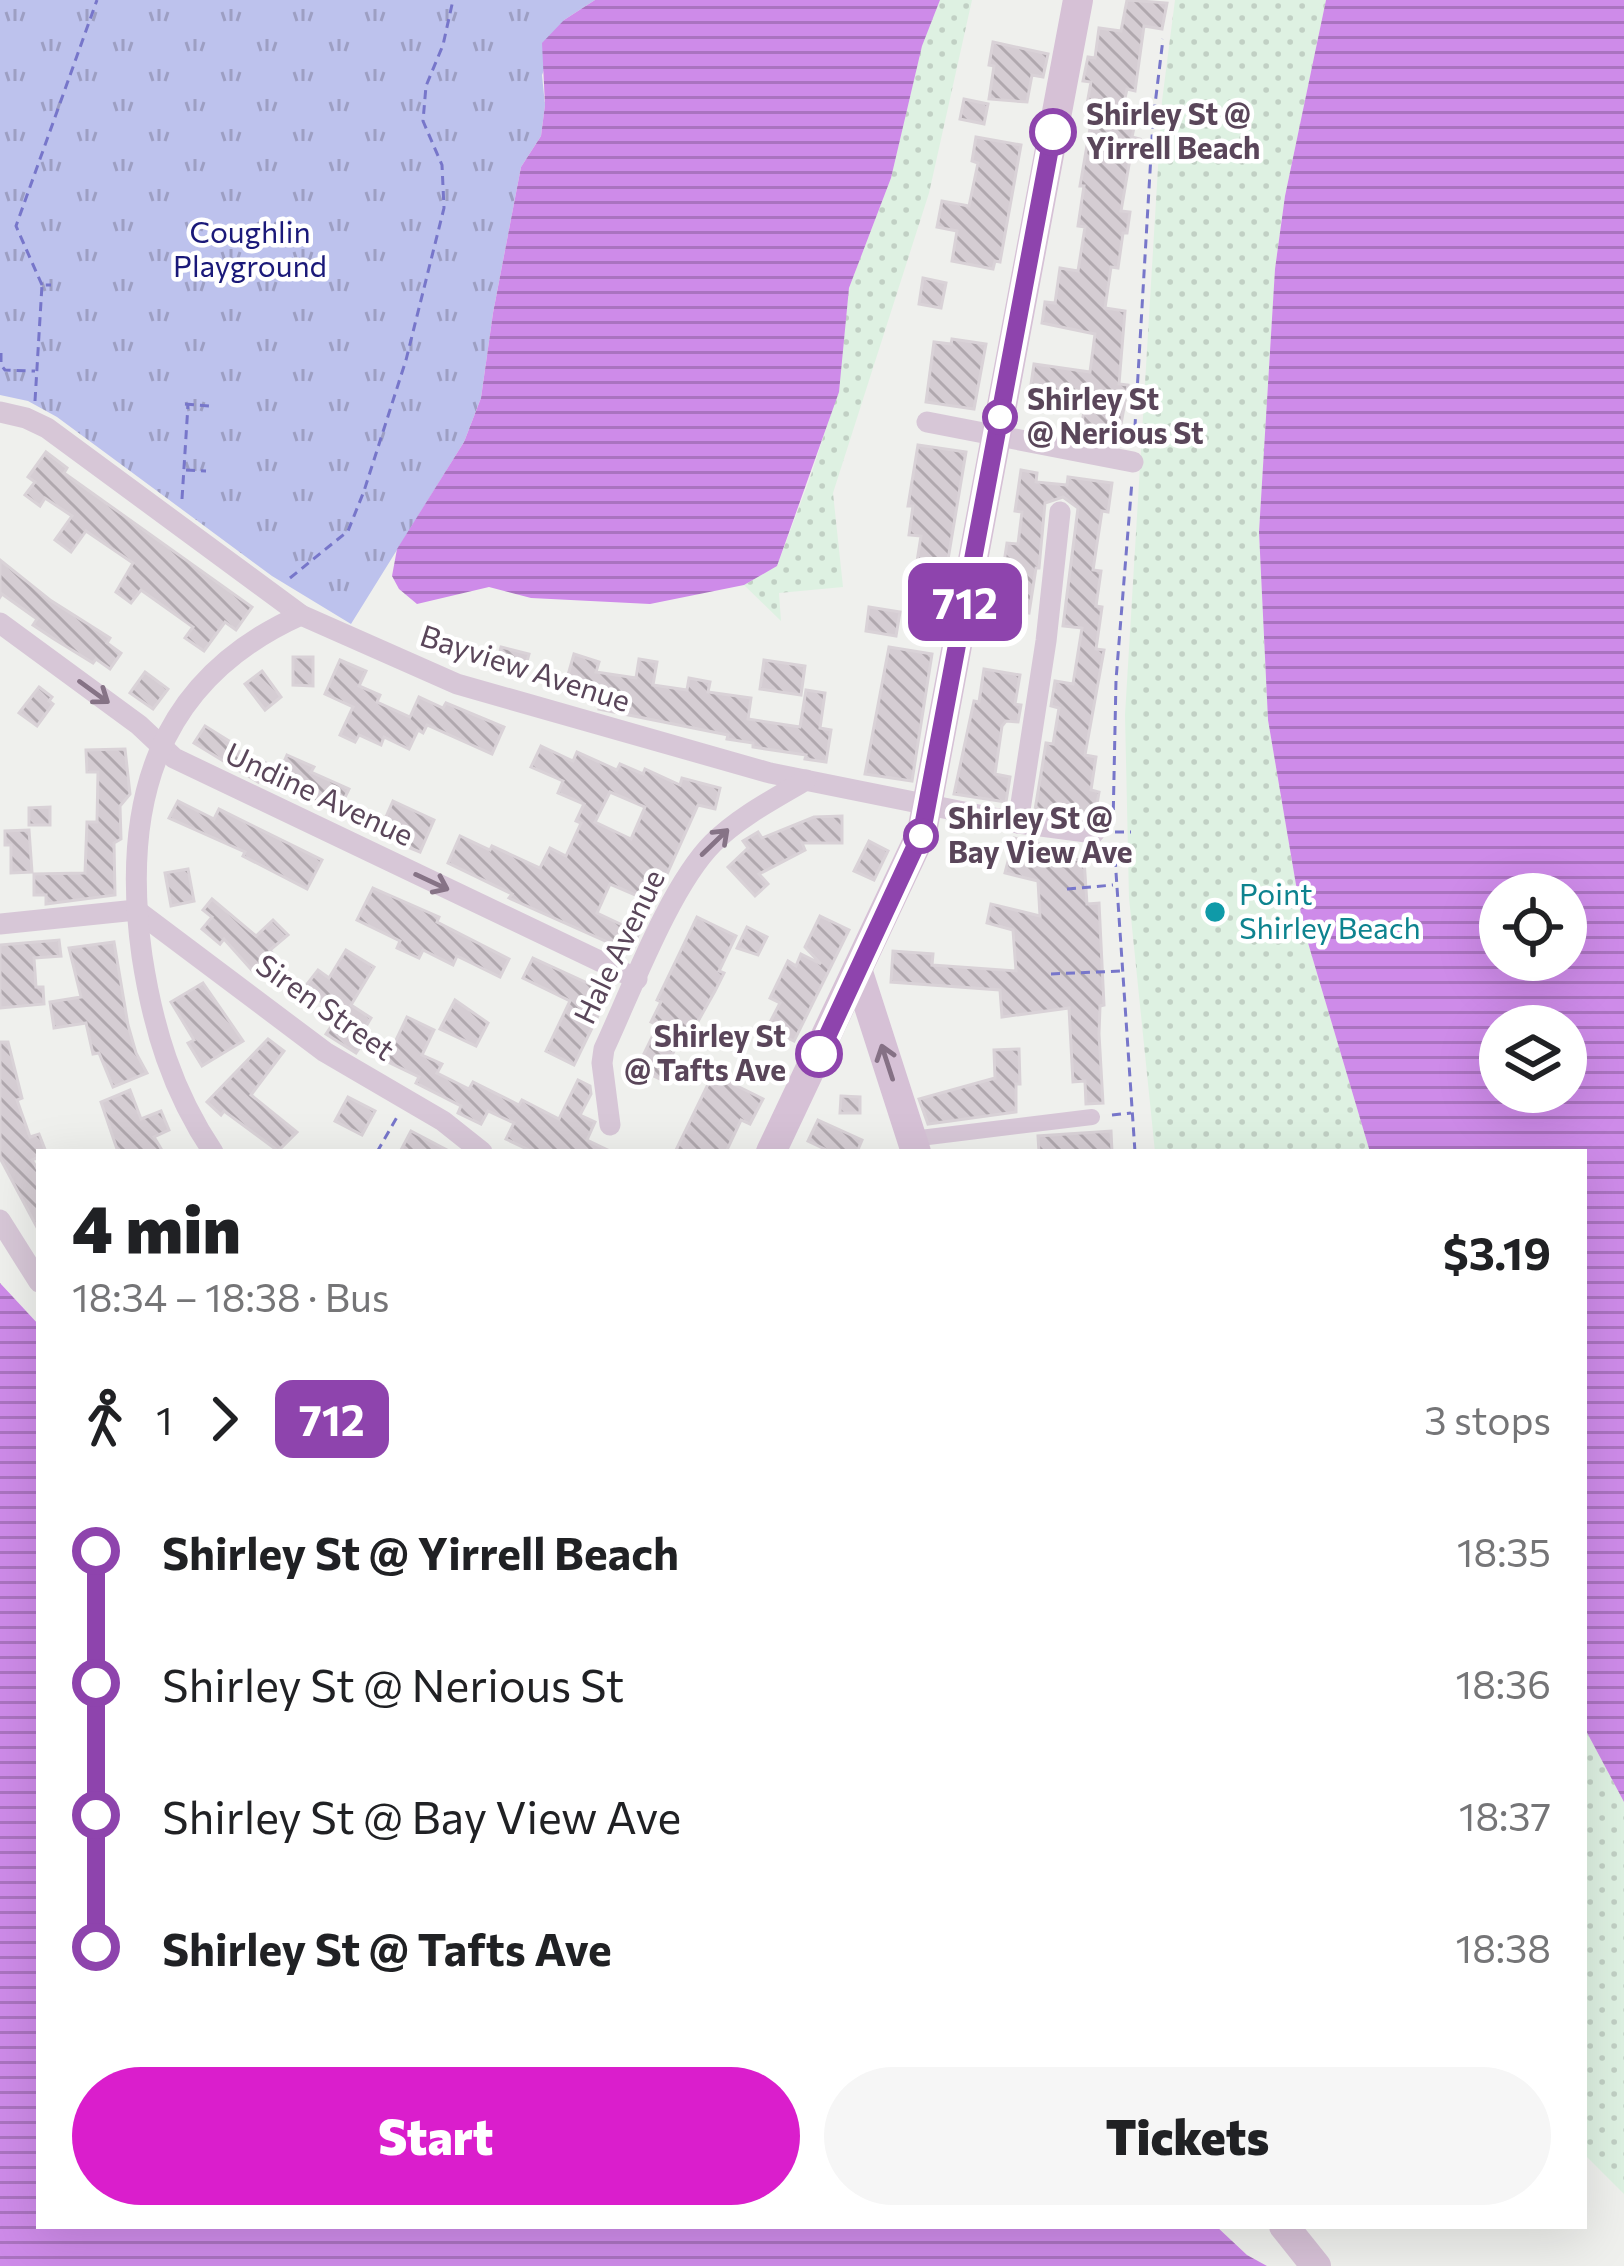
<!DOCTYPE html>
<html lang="en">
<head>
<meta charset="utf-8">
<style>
  :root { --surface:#fff; --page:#f6f6f6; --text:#202124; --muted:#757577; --accent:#da1ecc }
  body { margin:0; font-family:Commissioner,sans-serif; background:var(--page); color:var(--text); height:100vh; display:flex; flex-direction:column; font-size:45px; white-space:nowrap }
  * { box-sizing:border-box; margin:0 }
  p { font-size:39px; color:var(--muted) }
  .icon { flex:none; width:66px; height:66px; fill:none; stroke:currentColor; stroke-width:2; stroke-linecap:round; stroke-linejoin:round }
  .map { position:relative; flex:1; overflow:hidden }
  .panel { position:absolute; left:36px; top:1149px; width:1551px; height:1080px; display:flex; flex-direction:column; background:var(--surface); border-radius:0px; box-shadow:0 12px 48px #0002 }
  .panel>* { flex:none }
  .badge { padding:0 24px; border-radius:18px; font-size:42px; line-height:78px }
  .buttons { position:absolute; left:1479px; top:873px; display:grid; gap:24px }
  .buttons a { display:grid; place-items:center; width:108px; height:108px; border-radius:50%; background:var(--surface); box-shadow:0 12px 48px #0002; font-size:60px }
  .map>.badge { position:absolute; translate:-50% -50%; box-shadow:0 0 0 6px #fff }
  .legs { display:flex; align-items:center; gap:18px; height:132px; padding:0 36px; font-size:39px }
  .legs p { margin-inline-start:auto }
  .overview { display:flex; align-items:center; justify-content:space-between; height:204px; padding:0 36px }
  h1 { font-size:66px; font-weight:800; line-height:90px }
  .cta { display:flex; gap:24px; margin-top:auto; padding:24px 36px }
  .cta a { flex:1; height:138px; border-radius:72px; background:var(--accent); color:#fff; font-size:48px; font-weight:800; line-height:138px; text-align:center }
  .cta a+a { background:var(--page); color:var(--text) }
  ul { padding:0 36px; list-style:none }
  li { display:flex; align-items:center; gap:42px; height:132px; font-size:45px }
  li i { display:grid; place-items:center; width:18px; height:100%; margin:0 15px; background:currentColor }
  li i::after { content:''; width:30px; height:30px; margin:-15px; border:9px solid; border-radius:50%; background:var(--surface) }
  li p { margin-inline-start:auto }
  li:first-child i { background:linear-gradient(#0000 50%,currentColor 0) }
  li:last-child i { background:linear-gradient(currentColor 50%,#0000 0) }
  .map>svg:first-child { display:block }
  .sand { fill:url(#sand-dots) }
  .park { fill:url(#park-tufts) }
  .water { fill:url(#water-rules); fill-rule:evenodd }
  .building { fill:url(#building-back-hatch); stroke:#d9d2d7; stroke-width:3; fill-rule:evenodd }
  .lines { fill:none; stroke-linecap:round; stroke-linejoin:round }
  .path { stroke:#7776ca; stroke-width:3; stroke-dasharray:9 6; stroke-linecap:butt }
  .pedestrian { stroke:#d7c7d7; stroke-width:16 }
  .minor { stroke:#d7c7d7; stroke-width:21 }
  .secondary { stroke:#d6c1d6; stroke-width:30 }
  .oneway { stroke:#867386 }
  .oneway2 { stroke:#857185 }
  .line-1-casing { stroke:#fff; stroke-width:27 }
  .line-1 { stroke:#8e44ad; stroke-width:18 }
  .stop-1-dot { fill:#fff; stroke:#8e44ad; stroke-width:6 }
  .culture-dot { fill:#0f9aa8; stroke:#fff; stroke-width:4.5 }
  .labels { text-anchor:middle; stroke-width:9; stroke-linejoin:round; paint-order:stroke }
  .stop-label { font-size:30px; font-weight:bold; fill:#5a465a; stroke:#fff; text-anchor:start }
  .park-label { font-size:30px; fill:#1a1979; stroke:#fff }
  .street-label { font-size:30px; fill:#5a465a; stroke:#fff }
  .culture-label { font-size:30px; fill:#0d838f; stroke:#fff; text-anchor:start }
</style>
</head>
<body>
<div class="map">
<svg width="1624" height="2266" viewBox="0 0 1624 2266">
  <defs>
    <pattern id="sand-dots" width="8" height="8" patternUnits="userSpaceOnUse" patternTransform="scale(3)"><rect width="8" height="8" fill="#def1e2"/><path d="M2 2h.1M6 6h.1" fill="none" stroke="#c1d0c4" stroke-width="1.8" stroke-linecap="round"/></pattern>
    <pattern id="park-tufts" width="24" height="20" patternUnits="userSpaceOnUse" patternTransform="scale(3)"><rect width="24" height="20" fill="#bdc2ed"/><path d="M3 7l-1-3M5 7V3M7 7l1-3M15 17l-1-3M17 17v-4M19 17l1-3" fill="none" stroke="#9d9fc3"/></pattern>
    <pattern id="water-rules" width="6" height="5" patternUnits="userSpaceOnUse" patternTransform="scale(3)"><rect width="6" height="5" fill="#ce8be9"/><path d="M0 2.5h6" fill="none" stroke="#aa73c0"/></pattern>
    <pattern id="building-back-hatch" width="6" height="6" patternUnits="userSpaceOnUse" patternTransform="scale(3)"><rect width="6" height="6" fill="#d5cdd3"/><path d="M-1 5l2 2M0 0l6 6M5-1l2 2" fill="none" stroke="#b0a8ae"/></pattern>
  </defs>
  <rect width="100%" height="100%" fill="#eff0ed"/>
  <g class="sand">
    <path d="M940 0H972L929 193 833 493 843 587 779 593 781 621 744 585 777 566 810 478 838 392 849 288 891 178 922 45Z"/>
    <path d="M1175 0H1326L1285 196 1275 269 1259 532 1268 720 1303 926 1370 1152H1155L1129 898 1125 715 1162 101Z"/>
    <path d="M1584 1727 1624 1802V2194L1584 2154Z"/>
  </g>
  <path class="park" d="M0 0H595L564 20 542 75 545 105 541 136 521 167 493 313 481 398 464 442 351 624 272 576 57 417 28 401 0 395Z"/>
  <g class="water">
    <path d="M595 0H940L922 46 891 178 849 288 839 392 777 566 744 585 650 604 531 598 489 587 417 604 399 589 392 576 397 549 464 442 481 398 493 313 521 167 541 136 545 105 542 43 564 20Z"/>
    <path d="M1326 0H1624V1802L1584 1727V1152H1370L1303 926 1268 720 1259 532 1275 269 1285 196ZM1566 894V960H1500V894ZM1566 1026V1092H1500V1026Z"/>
    <path d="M0 1283 39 1325V2226H1216L1247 2255 1267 2266H0Z"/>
  </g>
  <g class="building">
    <path d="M1127 0 1167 3 1162 29 1144 26 1135 91 1127 89 1120 121 1135 123 1132 137 1140 139 1136 160 1130 159 1121 211 1130 212 1127 233H1123L1118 268 1111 267 1105 308 1125 311 1119 384 1128 385 1118 441 1080 435 1086 399 1030 391 1034 364 1090 372 1095 334 1042 323 1045 302 1055 303 1060 268 1078 271 1085 227 1078 226 1084 186H1080L1093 111 1086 110 1091 82 1083 81 1088 57 1095 58 1099 28 1121 31Z"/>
    <path d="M993 42 1048 54 1043 77 1032 75 1027 102 989 99 994 66 989 65Z"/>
    <path d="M964 99 988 104 984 124 960 119Z"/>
    <path d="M976 137 1021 145 1000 262 995 261 993 269 952 261 957 231 937 227 942 201 969 206 978 163 972 161Z"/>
    <path d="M923 278 946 283 941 308 919 304Z"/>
    <path d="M952 339 986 344 974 409 926 402 934 342 951 344Z"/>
    <path d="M918 445 966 452 939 613 915 610 921 569 916 568 921 536 909 535 913 506H908Z"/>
    <path d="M46 452 67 468 64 473 252 607 236 630 225 622 204 651 185 638 193 627 141 590 131 603 116 592 133 563 86 531 71 552 55 540 72 516 45 498 40 506 25 495 35 482 28 477Z"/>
    <path d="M1021 470 1037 473 1036 482 1067 485 1068 477 1112 483 1108 512 1102 511 1093 570 1101 571 1096 606 1102 607 1096 649 1104 650 1085 755 1096 757 1091 790 1099 792 1095 816 1035 810 1046 743 1053 744 1059 708 1051 706 1055 681 1073 684 1082 628 1063 626 1078 508 1063 497 1045 503 1039 568H1036L1029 613 997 608 1007 543 1018 544 1022 512 1015 511Z"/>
    <path d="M0 560 50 600 110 638 107 643 121 653 110 669 96 659 93 663 54 639 33 625 37 619 2 594 0 597Z"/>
    <path d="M869 607 900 612 896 636 866 631Z"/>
    <path d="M501 647 529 654 522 679 495 672Z"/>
    <path d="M889 647 932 654 912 781 865 774Z"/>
    <path d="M574 654 599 662 596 672 636 678 639 659 657 662 653 685 687 690 689 678 710 682 708 692 751 698 748 719 800 727 806 690 825 693 820 728 831 730 826 762 805 759 806 755 753 747V743L727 739 728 735 599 709 602 693 566 682Z"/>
    <path d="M293 657H313V686L293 685Z"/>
    <path d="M340 660 366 671 359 686 380 695 377 702 410 717 419 697 443 708 446 703 504 727 492 754 427 725 423 733 418 730 409 749 384 737 381 745 359 735 355 742 340 735 353 707 325 694Z"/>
    <path d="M764 660 805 666 801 695 760 689Z"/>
    <path d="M984 669 1020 675 1015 704 1021 705 1018 722 1006 721 1002 726 995 774 1010 777 1006 802 954 794 974 701 979 702Z"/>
    <path d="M262 671 281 697 265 710 245 684Z"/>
    <path d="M145 672 168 689 153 709 130 693Z"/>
    <path d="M39 687 52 697 49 701 53 704 37 726 19 713Z"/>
    <path d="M205 726 234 744 232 748 266 763 258 782 194 743Z"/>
    <path d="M541 746 573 761 577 752 617 770 620 764 643 774 645 769 680 785 682 778 720 788 715 809 698 805 654 903 610 884 597 913 639 933 630 952 509 898 512 894 448 863 460 836 490 850 492 846 540 868 550 848 566 856 581 823 576 821 584 804 558 793 563 781 531 767ZM610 792 645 807 631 839 595 822Z"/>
    <path d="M125 749 130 794 120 806 121 839 114 843 115 895 46 904V895H34V874L85 873 87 822H97L98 772H87L86 750Z"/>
    <path d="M287 755 314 767 311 772 349 789 338 812 312 800 314 794 277 778Z"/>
    <path d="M178 801 214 819 219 809 322 860 307 889 243 856 245 852 169 818Z"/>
    <path d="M393 801 434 820 420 852 378 835Z"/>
    <path d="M50 807V825H29V808Z"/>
    <path d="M842 816V843H802L805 850 759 874 768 884 755 896 728 867 748 848 743 841 758 832 762 838 814 817Z"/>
    <path d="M29 830 32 872 11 873V845H5V831Z"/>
    <path d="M1014 838 1040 844 1035 862 1084 859 1087 904 1099 903 1104 1005 1100 1006 1099 1034 1103 1103 1086 1104 1085 1081 1073 1082 1069 1008 1002 1017 1000 990 891 982 893 951 933 954 932 965 1016 971 1013 930 987 923 991 904 1040 916 1038 881 1005 873Z"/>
    <path d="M869 841 888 851 874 880 854 871Z"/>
    <path d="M188 869 194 901 171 906 165 873Z"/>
    <path d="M373 888 439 917 437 922 509 959 500 977 457 956 453 965 423 950 419 958 397 948 400 941 357 920Z"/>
    <path d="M212 899 256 936 273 920 288 935 270 950 277 959 258 977 224 939 220 944 202 929 212 917 203 910Z"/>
    <path d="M820 916 849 930 794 1041 767 1028 780 1003 770 998 788 961 796 966 801 954 821 964 805 947Z"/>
    <path d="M697 917 736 936 719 971 724 973 715 991 683 1048 677 1045 660 1079 637 1068 658 1025 651 1022 661 1002 657 1000Z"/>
    <path d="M747 927 767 937 758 955 737 948Z"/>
    <path d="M59 940 61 956 34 958 36 987H43L44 1004 0 1008V945Z"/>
    <path d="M114 942 128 1025 136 1053 147 1073 113 1087 99 1053 93 1054 86 1023 54 1028 50 1002 81 997 69 948Z"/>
    <path d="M346 950 374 967 351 1005 371 1018 365 1028 370 1032 356 1053 326 1034 339 1015 304 988 318 970 329 978Z"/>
    <path d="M533 958 609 993 574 1065 546 1051 570 1001 523 978Z"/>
    <path d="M203 983 243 1041 202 1066 188 1043 194 1040 171 1002Z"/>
    <path d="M455 1000 488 1023 476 1046 440 1029Z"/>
    <path d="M407 1017 434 1030 422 1055 442 1064 437 1073 469 1089 473 1082 519 1105 522 1100 559 1119 578 1080 590 1086 591 1094 580 1115 595 1122 587 1140 612 1152H533L506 1139 514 1123 488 1111 481 1124 458 1113 461 1106 416 1083 419 1077 386 1061Z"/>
    <path d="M268 1039 284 1051 251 1095 297 1132 278 1151 224 1111 221 1115 207 1102Z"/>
    <path d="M0 1042H8L22 1098 17 1100 30 1137 39 1134 46 1152H39V1157L32 1160 39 1172V1231L0 1158Z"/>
    <path d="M1019 1049 1020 1084H1016V1112L928 1124 919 1099 995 1078 994 1050Z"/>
    <path d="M713 1074 763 1099 750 1124 741 1120 726 1152H675Z"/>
    <path d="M130 1090 141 1119 161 1111 169 1130 154 1137 163 1152H118L101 1102Z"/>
    <path d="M841 1096 860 1097V1113H840Z"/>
    <path d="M348 1097 375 1111 362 1135 335 1121Z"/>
    <path d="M818 1120 862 1140 857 1152H831L808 1141Z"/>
    <path d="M411 1131 451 1152H400Z"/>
    <path d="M1111 1131 1112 1152H1039L1038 1136Z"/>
  </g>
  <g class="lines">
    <g class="path">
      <path d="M42 285 16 226 97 0"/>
      <path d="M1 353V365L5 370 35 371"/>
      <path d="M35 401 42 285H51"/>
      <path d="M185 404 210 406"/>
      <path d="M1134 443 1153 121 1163 39"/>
      <path d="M186 470 206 471"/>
      <path d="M182 499 188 405"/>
      <path d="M290 578 348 531 364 491 406 360 444 208 442 165 423 121 426 86 443 45 453 0"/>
      <path d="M1113 825 1116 680 1132 481"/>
      <path d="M1115 832H1131"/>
      <path d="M1114 843 1135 1152"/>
      <path d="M1067 889 1113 885"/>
      <path d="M1051 974 1121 971"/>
      <path d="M1112 1115 1131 1113"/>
      <path d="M377 1152 397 1117"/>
    </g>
    <path class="pedestrian" d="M912 1139 1092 1117"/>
    <g class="minor">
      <path d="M0 412 26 418 47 428 301 615 457 684 770 773 1018 823 1094 833"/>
      <path d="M927 422 1133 462"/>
      <path d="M0 623 139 725 174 758 637 979"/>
      <path d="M1018 823 1046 641 1060 512"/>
      <path d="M0 924 136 910 325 1052 443 1121 482 1152"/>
      <path d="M610 1125 602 1063 604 1049C631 991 670 886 713 843 739 817 774 799 806 780"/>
      <path d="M213 1152C172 1091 153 1028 142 956 121 806 154 681 301 615"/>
      <path d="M0 1220 39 1282"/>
    </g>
    <g class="secondary">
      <path d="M858 972 916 1152"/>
      <path d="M771 1152 922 832 1078 0"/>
      <path d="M1284 2226 1316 2266"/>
    </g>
  </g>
  <defs><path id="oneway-shaft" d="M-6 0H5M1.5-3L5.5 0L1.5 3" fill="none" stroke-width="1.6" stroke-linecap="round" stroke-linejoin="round" transform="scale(3)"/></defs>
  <g class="oneway">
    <use href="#oneway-shaft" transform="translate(94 692) rotate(36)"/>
    <use href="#oneway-shaft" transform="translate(715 842) rotate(-44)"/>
    <use href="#oneway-shaft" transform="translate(432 882) rotate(25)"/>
  </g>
  <use class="oneway2" href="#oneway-shaft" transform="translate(887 1062) rotate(-108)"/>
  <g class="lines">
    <defs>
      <path id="line-1" d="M819 1054 922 832 1053 132"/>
    </defs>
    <use href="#line-1" class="line-1-casing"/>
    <use href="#line-1" class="line-1"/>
  </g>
  <g class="stop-1-dot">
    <circle cx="1053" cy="132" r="21"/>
    <circle cx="1000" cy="417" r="15"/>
    <circle cx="921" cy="836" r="15"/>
    <circle cx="819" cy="1054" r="21"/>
  </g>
  <circle class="culture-dot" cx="1215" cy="912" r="12"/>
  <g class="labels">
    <g class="stop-label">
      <text x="1086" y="125">Shirley St @<tspan x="1086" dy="34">Yirrell Beach</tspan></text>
      <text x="1027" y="410">Shirley St<tspan x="1027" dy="34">@ Nerious St</tspan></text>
      <text x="948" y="829">Shirley St @<tspan x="948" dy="34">Bay View Ave</tspan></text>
      <text x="786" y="1047" text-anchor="end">Shirley St<tspan x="786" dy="34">@ Tafts Ave</tspan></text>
    </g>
    <g class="park-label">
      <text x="250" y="243">Coughlin<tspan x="250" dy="34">Playground</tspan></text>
    </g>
    <g class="street-label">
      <text transform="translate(525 669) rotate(18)" y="10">Bayview Avenue</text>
      <text transform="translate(319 795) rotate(25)" y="10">Undine Avenue</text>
      <text transform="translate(620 947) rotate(-64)" y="10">Hale Avenue</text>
      <text transform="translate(325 1008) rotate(35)" y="10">Siren Street</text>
    </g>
    <g class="culture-label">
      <text x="1239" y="905">Point<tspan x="1239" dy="34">Shirley Beach</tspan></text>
    </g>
  </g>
</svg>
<div class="buttons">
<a><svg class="icon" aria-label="locate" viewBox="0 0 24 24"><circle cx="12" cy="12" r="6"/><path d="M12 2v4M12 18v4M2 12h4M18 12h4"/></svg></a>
<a><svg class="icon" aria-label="layers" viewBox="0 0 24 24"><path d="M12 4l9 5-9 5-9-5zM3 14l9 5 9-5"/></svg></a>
</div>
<b class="badge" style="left:965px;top:602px;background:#8e44ad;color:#fff">712</b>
<section class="panel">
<div class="overview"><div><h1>4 min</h1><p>18:34 – 18:38 · Bus</p></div><b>$3.19</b></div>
<div class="legs"><svg class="icon" aria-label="walk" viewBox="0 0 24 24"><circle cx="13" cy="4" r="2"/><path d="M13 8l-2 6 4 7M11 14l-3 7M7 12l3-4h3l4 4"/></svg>1<svg class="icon" aria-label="forward" viewBox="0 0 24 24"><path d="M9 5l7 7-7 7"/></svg><b class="badge" style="background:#8e44ad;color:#fff">712</b><p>3 stops</p></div>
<ul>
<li><i style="color:#8e44ad"></i><b>Shirley St @ Yirrell Beach</b><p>18:35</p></li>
<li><i style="color:#8e44ad"></i><span>Shirley St @ Nerious St</span><p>18:36</p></li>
<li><i style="color:#8e44ad"></i><span>Shirley St @ Bay View Ave</span><p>18:37</p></li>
<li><i style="color:#8e44ad"></i><b>Shirley St @ Tafts Ave</b><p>18:38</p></li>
</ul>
<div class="cta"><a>Start</a><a>Tickets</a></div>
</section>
</div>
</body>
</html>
